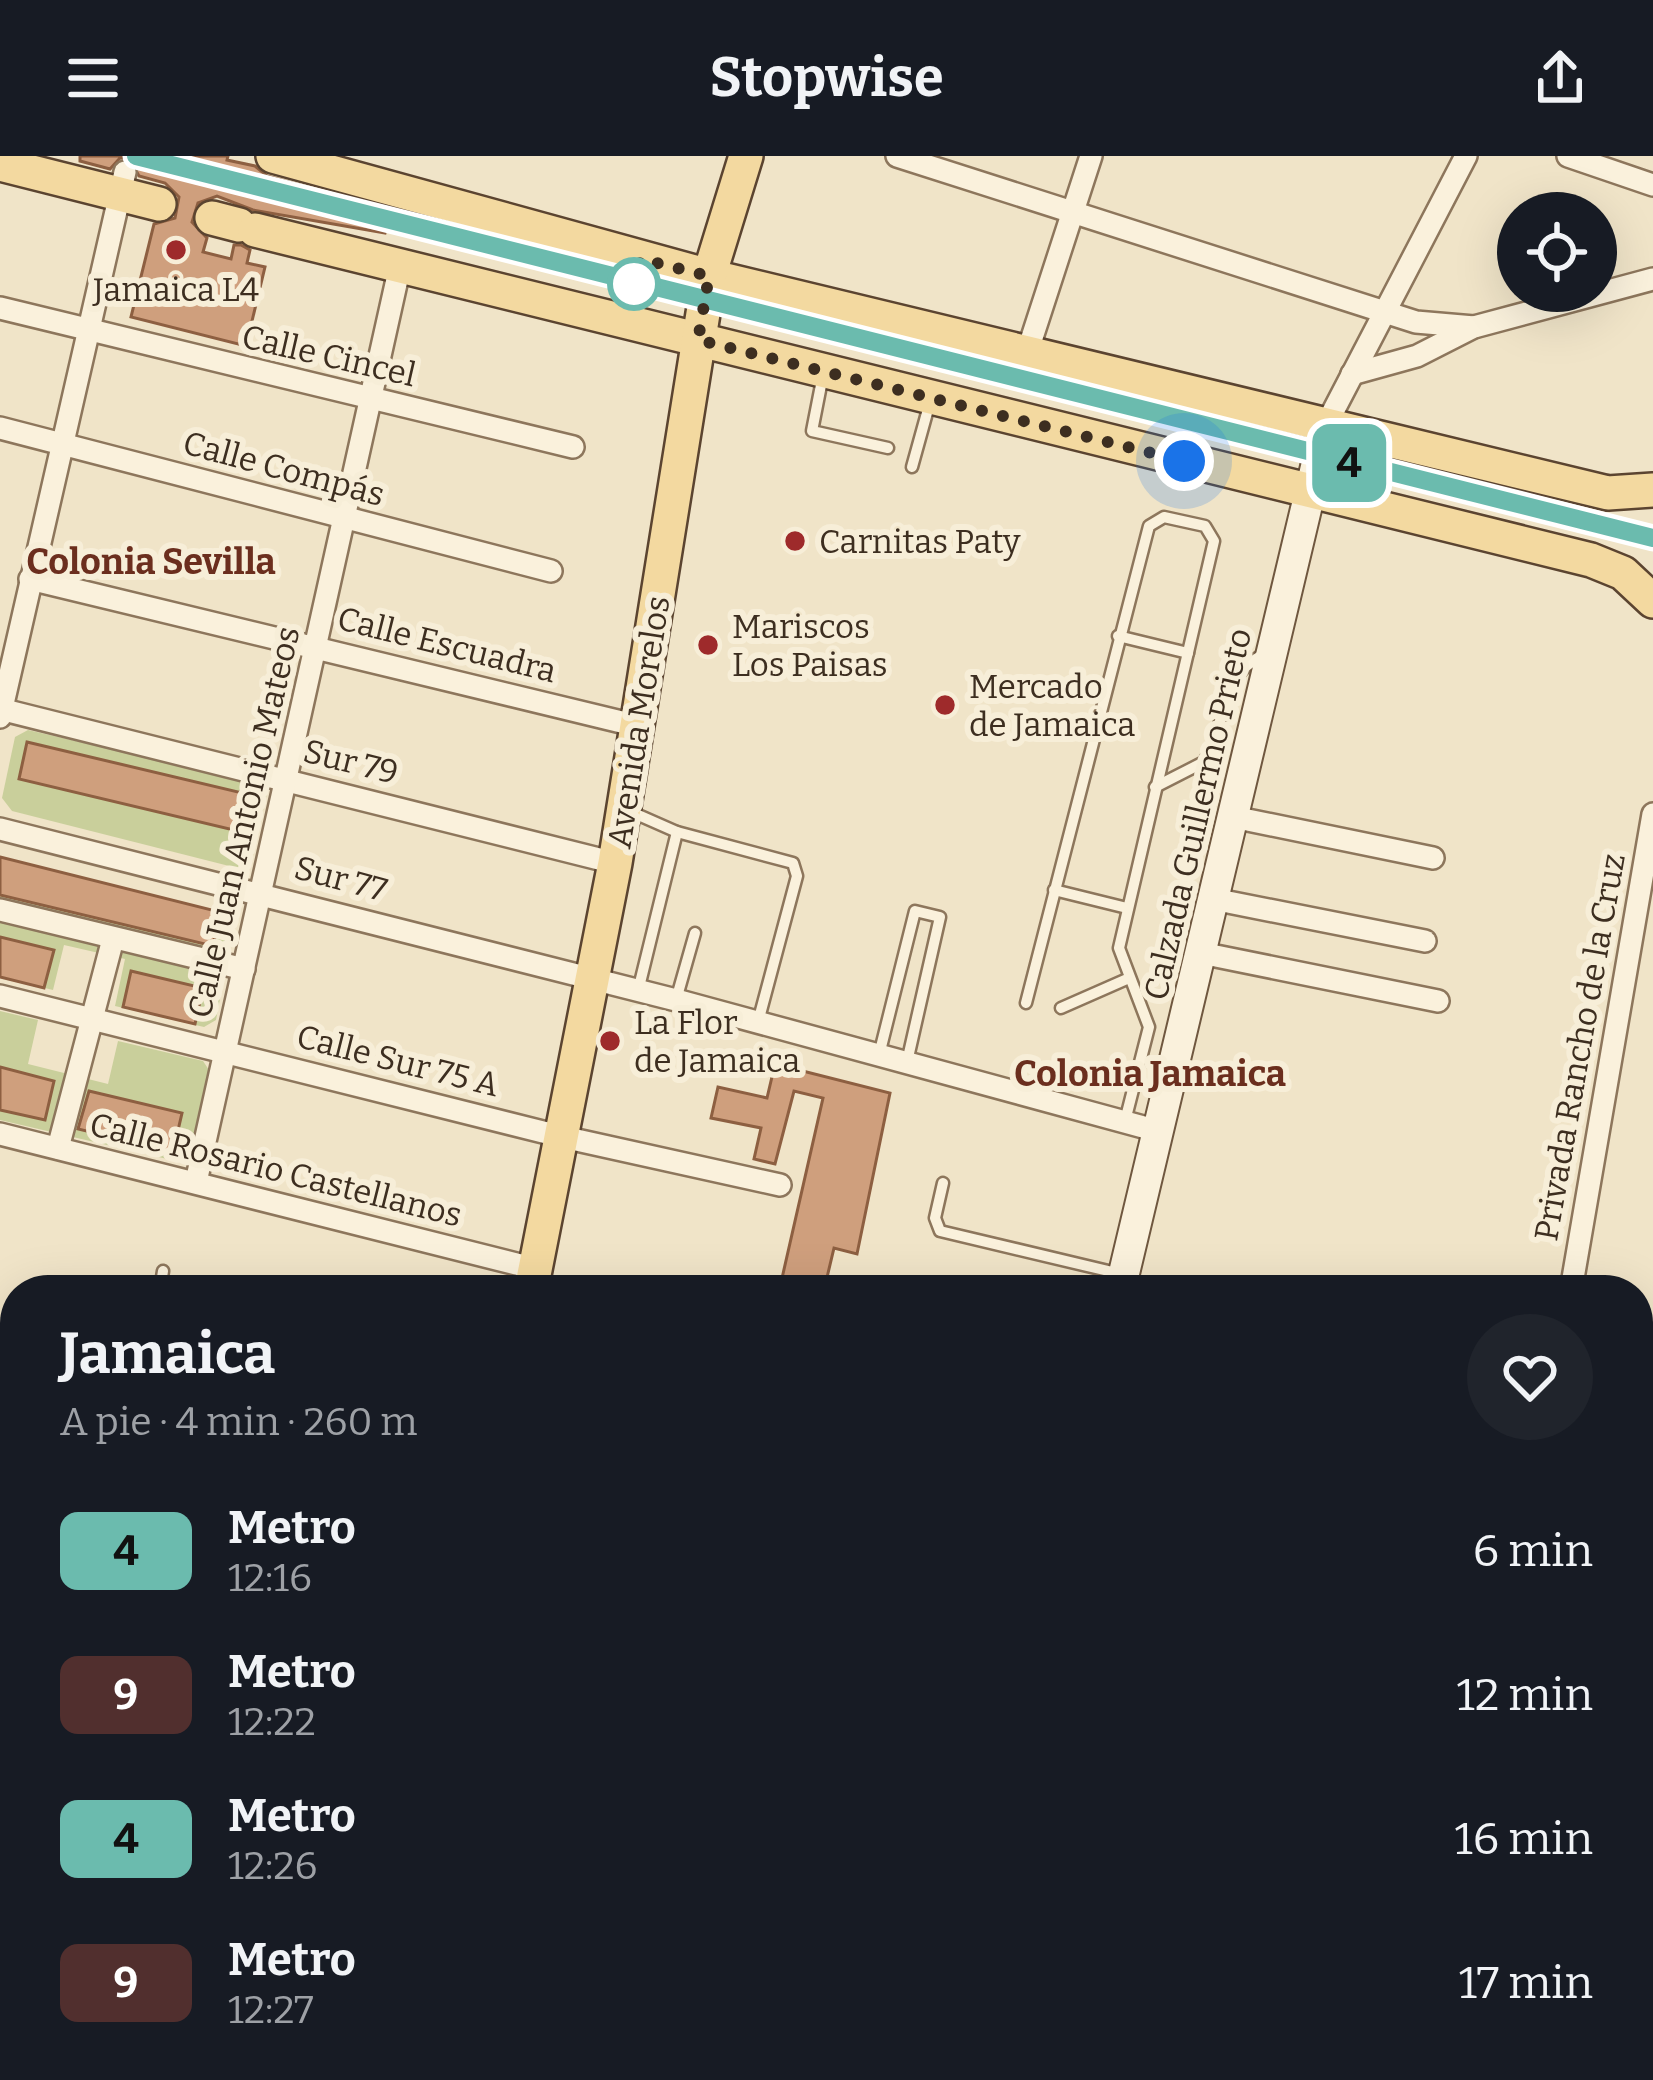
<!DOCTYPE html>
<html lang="es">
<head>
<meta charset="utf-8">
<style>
  :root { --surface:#171b24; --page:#20242c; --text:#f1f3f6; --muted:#9ea1a6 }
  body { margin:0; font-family:Bitter,serif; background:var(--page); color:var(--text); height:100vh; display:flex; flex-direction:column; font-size:45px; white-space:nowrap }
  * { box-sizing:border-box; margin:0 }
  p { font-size:39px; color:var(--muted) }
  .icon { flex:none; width:66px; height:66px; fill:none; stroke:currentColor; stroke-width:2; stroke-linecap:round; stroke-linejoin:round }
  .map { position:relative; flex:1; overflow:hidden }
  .details { position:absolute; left:0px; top:1119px; width:1653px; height:807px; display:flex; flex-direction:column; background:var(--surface); border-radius:48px 48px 0 0; box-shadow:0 12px 48px #0002 }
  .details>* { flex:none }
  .badge { padding:0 24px; border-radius:18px; font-size:42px; line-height:78px }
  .buttons { position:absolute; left:1497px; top:36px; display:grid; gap:24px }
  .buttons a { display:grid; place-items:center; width:120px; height:120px; border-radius:50%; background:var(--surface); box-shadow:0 12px 48px #0002; font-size:60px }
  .you { position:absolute; width:60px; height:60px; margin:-30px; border:9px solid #fff; border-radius:50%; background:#1a73e8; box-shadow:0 0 0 18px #1a73e833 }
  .map>.badge { position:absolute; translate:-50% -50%; box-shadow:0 0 0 6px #fff }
  .round { display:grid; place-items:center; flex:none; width:126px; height:126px; border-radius:63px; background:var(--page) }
  .summary { display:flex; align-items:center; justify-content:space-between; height:204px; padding:0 60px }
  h1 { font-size:57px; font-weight:700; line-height:90px }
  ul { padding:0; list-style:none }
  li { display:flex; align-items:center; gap:36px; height:144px; padding:0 60px }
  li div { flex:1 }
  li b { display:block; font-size:45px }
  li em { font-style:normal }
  li .badge { min-width:132px; font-weight:700; text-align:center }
  header { display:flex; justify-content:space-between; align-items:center; height:156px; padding:0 60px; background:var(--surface); font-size:54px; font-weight:700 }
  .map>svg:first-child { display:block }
  .green { fill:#c9cf9b }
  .building { fill:#cf9f7d; stroke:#8d5f41; stroke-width:3 }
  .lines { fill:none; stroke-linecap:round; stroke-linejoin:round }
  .lane-casing { stroke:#8d765c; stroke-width:15 }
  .street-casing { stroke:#8d765c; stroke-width:26 }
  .secondary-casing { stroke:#6f573f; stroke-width:34 }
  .primary-casing { stroke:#5b4430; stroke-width:38 }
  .lane { stroke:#faf1dc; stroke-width:10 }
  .street { stroke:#faf1dc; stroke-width:21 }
  .secondary { stroke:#faf1dc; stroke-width:30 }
  .primary { stroke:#f3d9a0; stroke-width:33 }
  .rail { stroke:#3d2e20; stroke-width:4.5; stroke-dasharray:21 21; stroke-linecap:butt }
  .line-casing { stroke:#fff; stroke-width:27 }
  .line { stroke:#6bbbae; stroke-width:18 }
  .walk { stroke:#3d2e20; stroke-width:12; stroke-dasharray:0 21.6 }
  .poi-dot { fill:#9e2a2b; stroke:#f7eed8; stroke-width:4.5 }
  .stop-dot { fill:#fff; stroke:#6bbbae; stroke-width:6 }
  .labels { text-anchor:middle; stroke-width:12; stroke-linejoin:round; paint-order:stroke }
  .poi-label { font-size:33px; fill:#3d2e20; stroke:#f7eed8; text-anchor:start }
  .street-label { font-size:33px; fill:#3d2e20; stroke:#f7eed8 }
  .neighbourhood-label { font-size:36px; font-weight:bold; fill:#6b2e1e; stroke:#f7eed8 }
</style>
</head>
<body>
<header><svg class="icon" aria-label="menu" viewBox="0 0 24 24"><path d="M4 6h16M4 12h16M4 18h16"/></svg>Stopwise<svg class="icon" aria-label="share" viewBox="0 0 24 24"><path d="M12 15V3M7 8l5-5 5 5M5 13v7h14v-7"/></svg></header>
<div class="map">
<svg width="1653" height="1924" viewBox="0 0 1653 1924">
  <rect width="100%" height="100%" fill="#f0e4c8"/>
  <g class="green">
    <path d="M28 574 257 627 267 637 252 704 241 713 12 655 2 642 15 581Z"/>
    <path d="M0 701 227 759 234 768 216 864 204 871 115 850 125 803 64 789 53 834 0 821Z"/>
    <path d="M0 855 38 864 28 908 108 928 118 885 203 905 211 917 191 1001 180 1006 0 964Z"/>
  </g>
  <g class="building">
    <path d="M80 0H228L227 4 255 10 267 20 390 54 385 77 253 54 217 40 198 47 192 66 207 82 203 96 231 103 234 89H241L250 94 247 107 265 111 246 190 131 161 154 68 175 62 179 41 165 27 139 20 129 2H120L110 13 80 5Z"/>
    <path d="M27 586 251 639 242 676 19 623Z"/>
    <path d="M0 701 220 756 213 790 0 739Z"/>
    <path d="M0 781 54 794 44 832 0 821Z"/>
    <path d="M131 815 203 832 195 868 123 851Z"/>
    <path d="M775 908 890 937 857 1098 834 1092 824 1134 780 1131 823 942 794 935 775 1008 754 1003 761 972 711 962 718 931 767 942Z"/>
    <path d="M0 911 54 925 45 964 0 954Z"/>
    <path d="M89 935 182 957 173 996 78 973Z"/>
    <path d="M1638 1612 1653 1613V1743L1638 1741Z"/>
    <path d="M1638 1784 1653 1786V1884H1638Z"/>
    <path d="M9 1797H15V1911H83L80 1924H0V1837Z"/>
    <path d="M1140 1911H1367L1398 1920 1142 1924Z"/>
  </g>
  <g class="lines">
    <defs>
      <g id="lane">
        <path d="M823 219 812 275 888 292"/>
        <path d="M912 311 930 246"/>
        <path d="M1118 480 1188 497"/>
        <path d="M1155 631 1204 606C1234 558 1207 530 1267 496"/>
        <path d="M627 654 677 676 793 707 797 720 758 866"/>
        <path d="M1054 734 1127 752"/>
        <path d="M638 835 677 676"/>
        <path d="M676 844 695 777"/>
        <path d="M1026 847 1149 370 1164 361 1205 370 1214 385 1119 792 1149 871 1125 965"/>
        <path d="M1061 852 1127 823"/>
        <path d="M879 899 915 755 940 761 907 906"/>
        <path d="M943 1027 935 1062 940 1075 1121 1118"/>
        <path d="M37 1134V1133"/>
        <path d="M160 1134 163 1115"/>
        <path d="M1638 1171 1653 1173"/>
        <path d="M364 1924 365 1911"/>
      </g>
      <g id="street">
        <path d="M897 0 1416 166 1474 171"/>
        <path d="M1568 0 1653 29"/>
        <path d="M0 152 573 291"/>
        <path d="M1027 197 1091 0"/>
        <path d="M1352 218 1417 200 1474 171 1653 123"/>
        <path d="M1326 269 1466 0"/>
        <path d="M0 272 551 415"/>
        <path d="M30 423 638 570"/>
        <path d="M0 553 615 707"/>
        <path d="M0 561 125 16"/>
        <path d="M1233 661 1433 702"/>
        <path d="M0 673 676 844 1158 975"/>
        <path d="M1213 743 1425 785"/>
        <path d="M0 754 244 813"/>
        <path d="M1201 797 1438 845"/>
        <path d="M0 840 563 981 780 1029"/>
        <path d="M0 978 536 1113"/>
        <path d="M58 992 113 783"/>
        <path d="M196 1026 400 110"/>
        <path d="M1571 1134 1653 658"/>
        <path d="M0 1497H15"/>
        <path d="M0 1749 15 1691"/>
        <path d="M1638 1762 1653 1764"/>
        <path d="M1638 1899H1653"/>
        <path d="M1496 1911 1502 1917 1553 1924"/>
        <path d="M98 1924 102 1911"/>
        <path d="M771 1924 774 1911"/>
      </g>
      <g id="secondary">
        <path d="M1120 1134 1326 269"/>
        <path d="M1638 1528 1653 1529"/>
        <path d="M1638 1567 1653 1568"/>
        <path d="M0 1639 15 1640"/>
        <path d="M1116 1911 1118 1924"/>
        <path d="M170 1924 184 1911"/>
      </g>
      <g id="primary">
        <path d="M273 0 709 120 1608 337 1653 334"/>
        <path d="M0 8 159 48"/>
        <path d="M212 62 239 69"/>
        <path d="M255 74 1591 404 1623 417 1653 445"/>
        <path d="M531 1134 615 707 709 120 746 0"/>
        <path d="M0 1600 15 1601"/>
        <path d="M524 1911 537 1924"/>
        <path d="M298 1924 300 1911"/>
      </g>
    </defs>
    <use href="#lane" class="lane-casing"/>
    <use href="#street" class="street-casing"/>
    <use href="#secondary" class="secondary-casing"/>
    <use href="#primary" class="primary-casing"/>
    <use href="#lane" class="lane"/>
    <use href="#street" class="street"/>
    <use href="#secondary" class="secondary"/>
    <use href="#primary" class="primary"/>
    <path class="rail" d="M387 66 1653 382"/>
  </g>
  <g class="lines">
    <defs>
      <path id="line" d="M136 0 1653 382"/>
    </defs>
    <use href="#line" class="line-casing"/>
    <use href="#line" class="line"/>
    <path class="walk" d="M634 128 641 103 709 120 698 184 1184 305"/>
  </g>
  <g class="poi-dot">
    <circle cx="176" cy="94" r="12"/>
    <circle cx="795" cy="385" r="12"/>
    <circle cx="708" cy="489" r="12"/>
    <circle cx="945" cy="549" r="12"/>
    <circle cx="610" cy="885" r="12"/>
  </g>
  <circle class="stop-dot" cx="634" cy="128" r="24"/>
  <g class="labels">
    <g class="poi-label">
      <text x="176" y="145" text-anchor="middle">Jamaica L4</text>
      <text x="819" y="397">Carnitas Paty</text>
      <text x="732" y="482">Mariscos<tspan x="732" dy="38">Los Paisas</tspan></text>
      <text x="969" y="542">Mercado<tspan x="969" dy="38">de Jamaica</tspan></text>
      <text x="634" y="878">La Flor<tspan x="634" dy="38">de Jamaica</tspan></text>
    </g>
    <g class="street-label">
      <text transform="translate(329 199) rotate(13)" y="12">Calle Cincel</text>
      <text transform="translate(284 312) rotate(15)" y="12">Calle Compás</text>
      <text transform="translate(447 488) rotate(14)" y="12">Calle Escuadra</text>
      <text transform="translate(638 566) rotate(-81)" y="12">Avenida Morelos</text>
      <text transform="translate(351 605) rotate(14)" y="12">Sur 79</text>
      <text transform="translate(1197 658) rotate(-77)" y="12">Calzada Guillermo Prieto</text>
      <text transform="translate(243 666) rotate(-77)" y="12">Calle Juan Antonio Mateos</text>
      <text transform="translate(341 722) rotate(15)" y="12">Sur 77</text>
      <text transform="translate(1579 891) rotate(-80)" y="12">Privada Rancho de la Cruz</text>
      <text transform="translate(398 904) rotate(14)" y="12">Calle Sur 75 A</text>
      <text transform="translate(276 1013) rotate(14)" y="12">Calle Rosario Castellanos</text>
    </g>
    <g class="neighbourhood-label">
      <text x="151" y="418">Colonia Sevilla</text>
      <text x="1150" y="930">Colonia Jamaica</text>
    </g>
  </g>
</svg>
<div class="buttons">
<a><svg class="icon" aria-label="locate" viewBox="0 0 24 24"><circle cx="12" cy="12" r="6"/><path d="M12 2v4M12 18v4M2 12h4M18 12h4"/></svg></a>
</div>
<div class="you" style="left:1184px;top:305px"></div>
<b class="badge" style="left:1349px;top:307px;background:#6bbbae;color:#111">4</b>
<section class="details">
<div class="summary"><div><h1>Jamaica</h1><p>A pie · 4 min · 260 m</p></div><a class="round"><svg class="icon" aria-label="heart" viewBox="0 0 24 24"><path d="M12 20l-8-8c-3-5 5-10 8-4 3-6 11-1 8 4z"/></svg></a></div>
<ul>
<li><span class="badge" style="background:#6bbbae;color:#111">4</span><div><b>Metro</b><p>12:16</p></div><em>6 min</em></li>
<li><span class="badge" style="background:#512f2e;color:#fff">9</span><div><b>Metro</b><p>12:22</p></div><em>12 min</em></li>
<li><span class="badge" style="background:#6bbbae;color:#111">4</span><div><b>Metro</b><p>12:26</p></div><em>16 min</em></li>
<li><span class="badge" style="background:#512f2e;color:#fff">9</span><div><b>Metro</b><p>12:27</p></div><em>17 min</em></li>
</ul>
</section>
</div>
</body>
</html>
